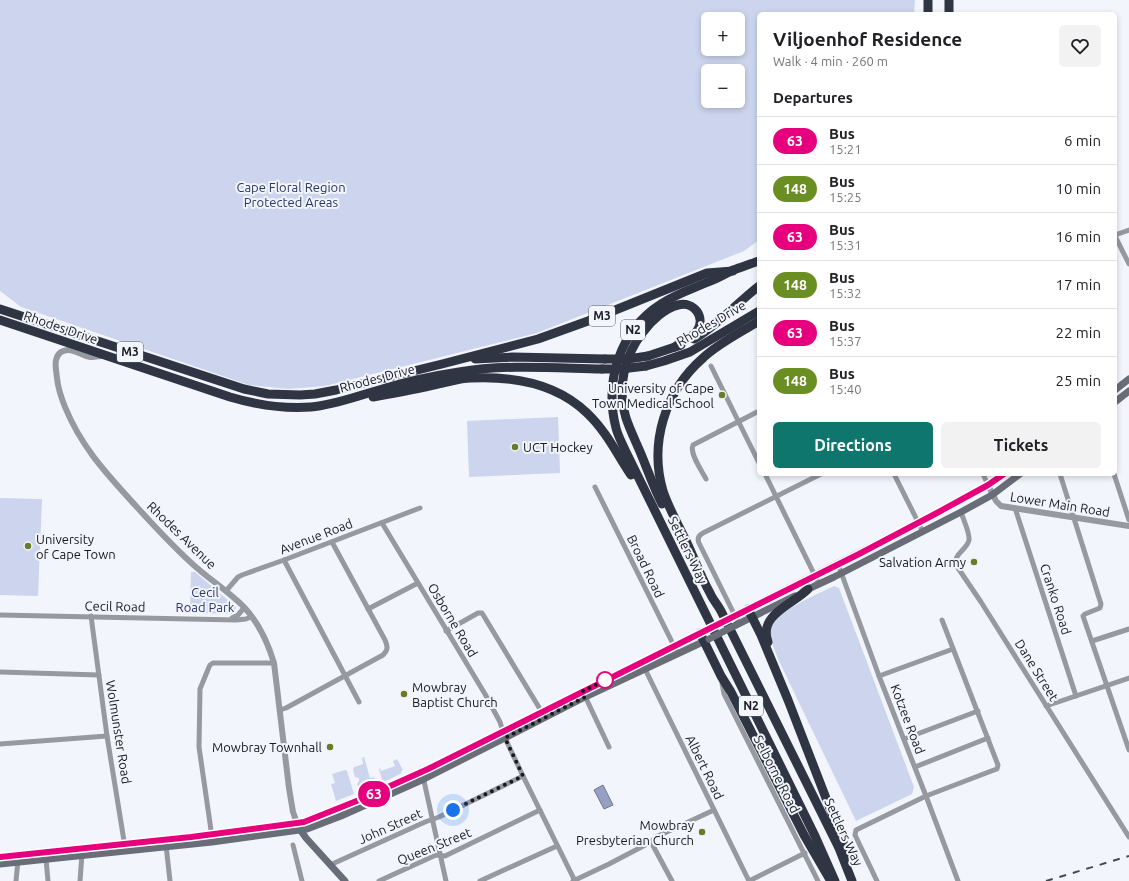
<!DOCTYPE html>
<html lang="en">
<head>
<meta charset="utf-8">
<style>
  :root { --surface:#fff; --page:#f2f2f2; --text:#202124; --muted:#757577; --line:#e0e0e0; --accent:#0f766e }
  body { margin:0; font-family:Ubuntu,sans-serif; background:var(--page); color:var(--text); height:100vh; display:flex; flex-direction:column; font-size:15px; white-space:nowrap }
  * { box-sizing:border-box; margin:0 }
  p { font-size:13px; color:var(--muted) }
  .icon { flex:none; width:22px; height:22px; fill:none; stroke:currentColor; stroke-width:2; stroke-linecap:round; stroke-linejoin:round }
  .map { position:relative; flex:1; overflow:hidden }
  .side { position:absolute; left:757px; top:12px; width:360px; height:464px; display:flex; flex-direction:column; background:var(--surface); border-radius:6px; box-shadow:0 2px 6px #0003 }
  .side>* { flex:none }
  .badge { padding:0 8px; border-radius:13px; font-size:14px; line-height:26px }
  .tools { position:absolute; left:701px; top:12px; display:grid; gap:8px }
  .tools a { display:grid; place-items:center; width:44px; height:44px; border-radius:6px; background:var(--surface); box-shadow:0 2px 6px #0003; font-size:20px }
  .you { position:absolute; width:20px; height:20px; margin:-10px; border:3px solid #fff; border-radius:50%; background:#1a73e8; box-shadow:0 0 0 6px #1a73e833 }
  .map>.badge { position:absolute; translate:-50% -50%; box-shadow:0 0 0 2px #fff }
  h2 { padding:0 16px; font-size:15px; line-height:36px }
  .round { display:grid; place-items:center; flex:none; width:42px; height:42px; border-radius:6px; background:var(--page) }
  .overview { display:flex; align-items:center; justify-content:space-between; height:68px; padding:0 16px }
  h1 { font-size:19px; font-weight:700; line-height:30px }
  .button { display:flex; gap:8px; margin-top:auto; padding:8px 16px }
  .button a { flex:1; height:46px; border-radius:6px; background:var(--accent); color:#fff; font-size:16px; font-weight:700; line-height:46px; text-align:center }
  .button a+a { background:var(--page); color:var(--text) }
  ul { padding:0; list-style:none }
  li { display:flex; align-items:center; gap:12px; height:48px; padding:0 16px; border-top:1px solid var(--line) }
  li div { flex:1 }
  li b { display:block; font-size:15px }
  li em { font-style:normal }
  li .badge { min-width:44px; font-weight:700; text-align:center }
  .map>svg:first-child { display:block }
  .green { fill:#ccd5ed; fill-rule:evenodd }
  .water { fill:#95a0c2; stroke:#707891 }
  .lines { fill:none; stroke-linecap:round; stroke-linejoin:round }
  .minor { stroke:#9699a0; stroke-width:5 }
  .tertiary { stroke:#9699a0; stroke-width:6 }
  .secondary { stroke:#696d78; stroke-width:7 }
  .motorway { stroke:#303543; stroke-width:9 }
  .rail { stroke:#474950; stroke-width:2; stroke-dasharray:7 7; stroke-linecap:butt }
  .secondary-bridge { stroke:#696d78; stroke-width:7 }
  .motorway-bridge { stroke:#303543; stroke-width:9 }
  .line-casing { stroke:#fff; stroke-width:9 }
  .line { stroke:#e6007e; stroke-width:6 }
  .walk { stroke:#181a20; stroke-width:4; stroke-dasharray:0 7.2 }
  .poi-dot { fill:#6a7b29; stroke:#f2f5fc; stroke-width:1.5 }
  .stop-dot { fill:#fff; stroke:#e6007e; stroke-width:2 }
  .labels { text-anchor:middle; stroke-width:4; stroke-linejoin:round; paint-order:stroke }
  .shield { fill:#f2f5fc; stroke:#595c62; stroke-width:1 }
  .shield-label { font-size:12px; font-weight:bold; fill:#181a20 }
  .park-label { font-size:13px; fill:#2a3764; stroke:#f2f5fc }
  .street-label { font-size:13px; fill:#181a20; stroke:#f2f5fc }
  .poi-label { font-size:13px; fill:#181a20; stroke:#f2f5fc; text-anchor:end }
</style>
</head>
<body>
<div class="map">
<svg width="1129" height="881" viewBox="0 0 1129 881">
  <rect width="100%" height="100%" fill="#f2f5fc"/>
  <g class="green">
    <path d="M0 0H915L914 14H759V240L744 251 537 333 325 386 288 389 249 385 21 307 0 291ZM708 19H738V49H708ZM708 71H738V101H708Z"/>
    <path d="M558 417 560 473 469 477 467 421Z"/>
    <path d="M0 498 42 499 38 596 0 595Z"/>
    <path d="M191 572H195L236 607 234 614 190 613Z"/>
    <path d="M834 586 839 588 914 787 912 794 856 821 778 659C775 649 767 636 771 626 777 611 820 593 834 586Z"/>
    <path d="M364 757 370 778 374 777 376 784 371 786 372 788 360 792 357 784 359 781V778L355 777 353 770 354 767 363 764 362 758Z"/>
    <path d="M397 759 403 770 401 771 402 773 384 782 382 780 379 769 380 768 381 771 395 766 393 761Z"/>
    <path d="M345 770 347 771 354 794 336 801 331 784 335 783 332 774Z"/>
  </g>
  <path class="water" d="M603 785 613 805 604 809 594 790Z"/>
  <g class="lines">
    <g class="minor">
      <path d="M1115 235 1129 230"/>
      <path d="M1115 236 1129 264"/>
      <path d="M711 366 759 463"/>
      <path d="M765 474 819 584"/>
      <path d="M894 474 923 532"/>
      <path d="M983 474 988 485"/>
      <path d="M1060 474 1101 604 1100 608 1085 614 1083 616 1084 619 1129 750"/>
      <path d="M1114 474 1129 520"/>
      <path d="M706 479C702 471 689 453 693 445L759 411"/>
      <path d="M595 487 678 654"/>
      <path d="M1015 508 1076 696"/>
      <path d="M961 512C963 519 970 533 969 540 967 550 953 554 956 565L981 602 1129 837"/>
      <path d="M382 523 485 694 500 722 505 738 523 776 575 881"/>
      <path d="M284 560 359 702"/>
      <path d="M838 564 879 676 926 796 958 881"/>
      <path d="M226 591 238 577 242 575 284 560 420 508"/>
      <path d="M368 609 418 583"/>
      <path d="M0 615 236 620 246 619 251 617"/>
      <path d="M91 616 107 736 125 847"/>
      <path d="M232 618 238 615 244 608"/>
      <path d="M739 624 699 543C697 538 699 535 703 533L821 474"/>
      <path d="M446 631 478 613H482L543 714"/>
      <path d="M1092 641 1129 629"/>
      <path d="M644 667 749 881"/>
      <path d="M0 672 99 675"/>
      <path d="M879 676 953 649"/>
      <path d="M722 683 724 694 818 881"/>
      <path d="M584 694 609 747"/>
      <path d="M1046 706 1129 678"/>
      <path d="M280 710 286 708 383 655C388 650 388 647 385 640L332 542"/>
      <path d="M904 739 978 711"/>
      <path d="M0 744 107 736"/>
      <path d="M915 767 988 738"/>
      <path d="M422 772 446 881"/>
      <path d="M212 837 199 747 200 689 209 667 210 665 213 663H274"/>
      <path d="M651 842 672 881"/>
      <path d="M166 845 170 881"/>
      <path d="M293 845 302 881"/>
      <path d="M46 859 48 881"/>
      <path d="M330 865 425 822 439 817 523 776"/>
      <path d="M16 881 18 860"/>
      <path d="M80 881 82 854"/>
      <path d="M379 881 436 855 445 856 540 810"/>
      <path d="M480 881 557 846"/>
      <path d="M573 881 609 864 651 842 656 837 714 810"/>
      <path d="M749 881 805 853"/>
      <path d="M877 881 855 835 856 830 926 796 994 770 997 769 998 765 942 620"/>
    </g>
    <g class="tertiary">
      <path d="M102 356C98 356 94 357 90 357 81 355 70 346 61 352 53 358 56 369 57 378 58 388 61 397 65 407 82 448 106 473 135 505 155 527 175 549 197 568 212 581 229 592 244 607 258 622 268 643 274 663L289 788 293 812 297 823"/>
      <path d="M988 485 996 501 1001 506 1129 526"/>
    </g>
    <g class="secondary">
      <path d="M1115 390 1129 379"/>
      <path d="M1115 402 1129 391"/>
      <path d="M804 591 834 577 961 512 992 495 1020 474"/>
      <path d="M731 617 919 523 988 485 1005 474"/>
      <path d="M736 625 795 596"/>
      <path d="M299 828 306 838 345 881"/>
      <path d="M0 857 191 837 304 822 359 800 422 772 704 631"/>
      <path d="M0 864 212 842 307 829 341 816 424 779 585 697 707 640"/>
    </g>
    <g class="motorway">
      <path d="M949 0V14"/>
      <path d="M928 14V0"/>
      <path d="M759 261C750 264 742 267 733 270 725 274 717 279 708 282 692 289 676 294 661 304 620 330 604 381 616 428 618 436 622 443 625 450L815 836 835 881"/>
      <path d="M0 309 244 389 268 394 300 395 315 394 336 390 442 364 538 339 588 321 707 273 733 271"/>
      <path d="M0 320 230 397C257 405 283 409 311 407 334 405 357 396 379 390 405 382 432 376 459 372 506 364 554 368 602 369"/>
      <path d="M759 321C740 333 719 343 703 358 665 391 649 443 663 491 669 509 679 526 687 543 695 560 701 577 710 593 713 600 718 605 721 611L839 848 852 881"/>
      <path d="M694 339C718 325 737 303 759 286"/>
      <path d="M648 356 681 345"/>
      <path d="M475 359 513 357 605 359"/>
      <path d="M646 366 664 361 690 352 759 311"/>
      <path d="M373 397C395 393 417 389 438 384 449 382 460 378 471 378 513 376 556 383 587 413 606 431 617 454 631 475"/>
      <path d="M662 504C654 488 648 471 641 454 636 442 630 430 626 418 617 388 624 356 643 332 651 321 665 308 678 305 694 301 706 317 697 331 693 337 681 342 675 347"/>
      <path d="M748 609 761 635 788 700 848 855"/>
      <path d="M700 633 721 676 731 692 804 835 829 878"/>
      <path d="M768 642C758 615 792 605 808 589"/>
    </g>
    <path class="rail" d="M1046 881 1129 856"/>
    <g class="secondary-bridge">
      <path d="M705 631 731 617"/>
      <path d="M709 639 736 625"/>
    </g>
    <g class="motorway-bridge">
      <path d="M605 359H628L648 356"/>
      <path d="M602 369H621L646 366"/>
    </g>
  </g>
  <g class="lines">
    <defs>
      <path id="line" d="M0 857 191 837 297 823 304 822 359 800 428 769 859 554 935 514 988 485 1004 474"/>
    </defs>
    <use href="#line" class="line-casing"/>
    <use href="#line" class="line"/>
    <path class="walk" d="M453 810 523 776 505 738 585 697 583 691 606 680H605"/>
  </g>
  <g class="poi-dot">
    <circle cx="722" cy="395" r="4"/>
    <circle cx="515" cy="447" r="4"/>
    <circle cx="28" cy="546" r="4"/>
    <circle cx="974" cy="562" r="4"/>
    <circle cx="404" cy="694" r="4"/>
    <circle cx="330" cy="747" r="4"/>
    <circle cx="702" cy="832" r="4"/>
  </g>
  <circle class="stop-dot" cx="605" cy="680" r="8"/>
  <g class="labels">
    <g class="shield">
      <rect x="589" y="306" width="26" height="20" rx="3"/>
      <rect x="621" y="320" width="24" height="20" rx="3"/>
      <rect x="117" y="342" width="26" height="20" rx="3"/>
      <rect x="739" y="696" width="24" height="20" rx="3"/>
    </g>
    <g class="shield-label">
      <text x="602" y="320">M3</text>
      <text x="633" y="334">N2</text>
      <text x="130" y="356">M3</text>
      <text x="751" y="710">N2</text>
    </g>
    <g class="park-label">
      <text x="291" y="192">Cape Floral Region<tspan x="291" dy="15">Protected Areas</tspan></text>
      <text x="205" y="597">Cecil<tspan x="205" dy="15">Road Park</tspan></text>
    </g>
    <g class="street-label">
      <text transform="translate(711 323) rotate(-30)" y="5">Rhodes Drive</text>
      <text transform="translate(61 327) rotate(19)" y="5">Rhodes Drive</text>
      <text transform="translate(377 378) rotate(-15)" y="5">Rhodes Drive</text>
      <text transform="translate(1060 504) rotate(9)" y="5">Lower Main Road</text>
      <text transform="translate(182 535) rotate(44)" y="5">Rhodes Avenue</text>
      <text transform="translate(316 536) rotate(-21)" y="5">Avenue Road</text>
      <text transform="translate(688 550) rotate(64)" y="5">Settlers Way</text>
      <text transform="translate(646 566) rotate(64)" y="5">Broad Road</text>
      <text transform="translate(1056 599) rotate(72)" y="5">Cranko Road</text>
      <text transform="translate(115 606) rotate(1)" y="5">Cecil Road</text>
      <text transform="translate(453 620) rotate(59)" y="5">Osborne Road</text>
      <text transform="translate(1037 670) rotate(58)" y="5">Dane Street</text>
      <text transform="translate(908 719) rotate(69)" y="5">Kotzee Road</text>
      <text transform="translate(119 732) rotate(81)" y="5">Wolmunster Road</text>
      <text transform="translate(705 767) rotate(64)" y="5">Albert Road</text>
      <text transform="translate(777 774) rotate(63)" y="5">Selborne Road</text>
      <text transform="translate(390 826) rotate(-24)" y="5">John Street</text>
      <text transform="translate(844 832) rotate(65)" y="5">Settlers Way</text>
      <text transform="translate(434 846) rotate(-22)" y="5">Queen Street</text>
    </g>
    <g class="poi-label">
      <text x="714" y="393">University of Cape<tspan x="714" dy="15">Town Medical School</tspan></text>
      <text x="523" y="452" text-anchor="start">UCT Hockey</text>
      <text x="36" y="544" text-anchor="start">University<tspan x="36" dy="15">of Cape Town</tspan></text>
      <text x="966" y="567">Salvation Army</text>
      <text x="412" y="692" text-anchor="start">Mowbray<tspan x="412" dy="15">Baptist Church</tspan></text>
      <text x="322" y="752">Mowbray Townhall</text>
      <text x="694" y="830">Mowbray<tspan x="694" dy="15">Presbyterian Church</tspan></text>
    </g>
  </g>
</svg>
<div class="tools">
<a>+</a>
<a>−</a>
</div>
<div class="you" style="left:453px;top:810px"></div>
<b class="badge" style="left:374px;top:794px;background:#e6007e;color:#fff">63</b>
<section class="side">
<div class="overview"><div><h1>Viljoenhof Residence</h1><p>Walk · 4 min · 260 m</p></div><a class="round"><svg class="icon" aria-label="heart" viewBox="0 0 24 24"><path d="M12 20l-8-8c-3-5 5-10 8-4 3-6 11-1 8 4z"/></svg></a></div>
<h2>Departures</h2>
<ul>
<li><span class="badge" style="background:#e6007e;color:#fff">63</span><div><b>Bus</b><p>15:21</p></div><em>6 min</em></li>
<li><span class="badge" style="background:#6b8e23;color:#fff">148</span><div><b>Bus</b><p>15:25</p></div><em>10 min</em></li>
<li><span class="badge" style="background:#e6007e;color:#fff">63</span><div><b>Bus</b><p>15:31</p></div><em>16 min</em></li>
<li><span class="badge" style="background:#6b8e23;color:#fff">148</span><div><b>Bus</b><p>15:32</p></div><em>17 min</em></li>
<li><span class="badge" style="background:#e6007e;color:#fff">63</span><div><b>Bus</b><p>15:37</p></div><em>22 min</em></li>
<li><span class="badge" style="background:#6b8e23;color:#fff">148</span><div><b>Bus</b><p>15:40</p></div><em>25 min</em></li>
</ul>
<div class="button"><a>Directions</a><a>Tickets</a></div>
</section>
</div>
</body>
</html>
